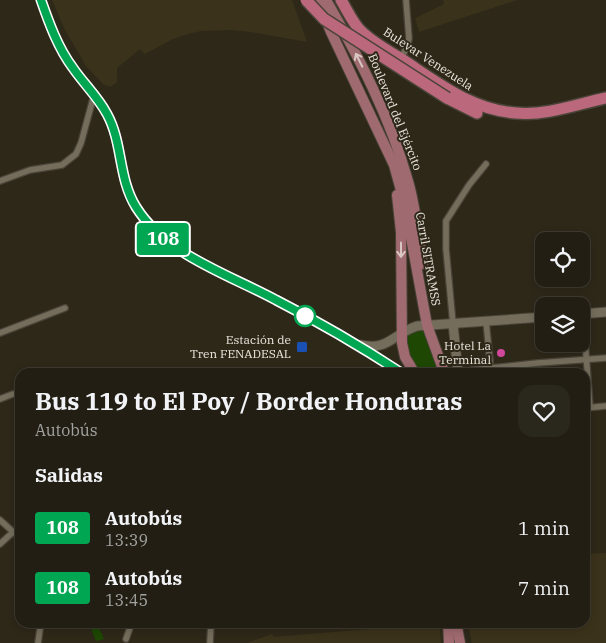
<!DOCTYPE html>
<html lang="es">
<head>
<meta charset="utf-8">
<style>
  :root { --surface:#221e13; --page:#2a271c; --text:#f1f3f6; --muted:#a2a2a0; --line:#3f3c33 }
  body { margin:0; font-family:"IBM Plex Serif",serif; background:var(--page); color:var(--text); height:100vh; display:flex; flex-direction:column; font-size:19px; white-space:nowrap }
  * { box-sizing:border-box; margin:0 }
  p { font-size:16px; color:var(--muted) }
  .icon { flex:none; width:28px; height:28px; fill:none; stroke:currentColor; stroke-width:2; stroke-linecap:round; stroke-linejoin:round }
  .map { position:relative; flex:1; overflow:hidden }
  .sheet { position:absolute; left:15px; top:368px; width:575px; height:260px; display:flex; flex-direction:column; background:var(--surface); border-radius:15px; box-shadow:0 2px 8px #0003,0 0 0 1px var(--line) }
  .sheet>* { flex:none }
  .badge { padding:0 10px; border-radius:4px; font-size:18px; line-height:32px }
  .buttons { position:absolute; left:535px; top:232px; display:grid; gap:10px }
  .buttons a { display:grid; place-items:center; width:55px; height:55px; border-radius:10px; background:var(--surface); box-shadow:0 2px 8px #0003,0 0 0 1px var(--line); font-size:25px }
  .map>.badge { position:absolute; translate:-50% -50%; box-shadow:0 0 0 2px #fff }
  h2 { padding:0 20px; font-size:19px; line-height:45px }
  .round { display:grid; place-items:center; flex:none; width:52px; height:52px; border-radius:15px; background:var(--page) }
  .headline { display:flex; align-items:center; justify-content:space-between; height:85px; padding:0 20px }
  h1 { font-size:24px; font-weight:800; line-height:38px }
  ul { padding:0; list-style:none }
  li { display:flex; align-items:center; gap:15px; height:60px; padding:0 20px }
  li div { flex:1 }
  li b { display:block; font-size:19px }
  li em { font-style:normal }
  li .badge { min-width:55px; font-weight:700; text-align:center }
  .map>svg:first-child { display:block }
  .built { fill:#3b321b }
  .green { fill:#1d4702 }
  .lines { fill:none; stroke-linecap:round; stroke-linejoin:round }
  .street-casing { stroke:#4a4438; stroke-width:8 }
  .secondary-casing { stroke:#4a4438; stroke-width:11 }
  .primary-casing { stroke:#4a4438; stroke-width:12 }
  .highway-casing { stroke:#4a4438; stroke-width:14 }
  .street { stroke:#746d5c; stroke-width:5.5 }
  .secondary { stroke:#746d5c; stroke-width:9 }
  .primary { stroke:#9f6a70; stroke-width:10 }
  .highway { stroke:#bb687d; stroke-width:11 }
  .highway-bridge-casing { stroke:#4a4438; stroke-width:14; stroke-linecap:butt }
  .highway-bridge { stroke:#bb687d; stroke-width:11 }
  .oneway { stroke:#d8c7c2 }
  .line-casing { stroke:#fff; stroke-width:11 }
  .line { stroke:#00a651; stroke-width:8 }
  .stop-dot { fill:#fff; stroke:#00a651; stroke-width:2.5 }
  .transit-dot { fill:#1a4fb4; stroke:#2e2819; stroke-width:2 }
  .hotel-dot { fill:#d1479c; stroke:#2e2819; stroke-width:2 }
  .labels { text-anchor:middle; stroke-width:4; stroke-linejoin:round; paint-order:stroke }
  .street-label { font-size:12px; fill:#ebe6dd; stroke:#2e2819 }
  .poi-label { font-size:12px; fill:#ebe6dd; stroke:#2e2819; text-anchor:end }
</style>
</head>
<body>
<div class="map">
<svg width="606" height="643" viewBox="0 0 606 643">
  <rect width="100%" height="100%" fill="#2e2819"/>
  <g class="built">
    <path d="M52 0H292L307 42 251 32 232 30 201 31 188 34 173 39 145 54 140 49 117 68V82L110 87 103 84 86 66 65 30Z"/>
    <path d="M443 0H517L419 32 415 18 444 4Z"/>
    <path d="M606 553V643H472L468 623 585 622V554Z"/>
    <path d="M405 626 440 627 441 643H247L272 634 274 637Z"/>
  </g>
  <g class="green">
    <path d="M421 329 425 330 442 372H416L411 366 406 338 407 335Z"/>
    <path d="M93 623H97L104 639 96 641 89 624Z"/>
  </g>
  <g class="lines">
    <defs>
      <g id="street">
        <path d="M401 59 408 44 409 38 406 0"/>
        <path d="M0 181 30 170 62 165 76 154 81 143 94 95"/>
        <path d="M583 314 590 407"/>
        <path d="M486 321 491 372"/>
        <path d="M453 324 446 249V221L469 185 486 164"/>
        <path d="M0 333 65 308"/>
        <path d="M465 372 472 370 538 363 606 358"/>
        <path d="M0 399 13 394"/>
        <path d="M585 408 606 406"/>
        <path d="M0 520 20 538"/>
        <path d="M0 544 12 533"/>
        <path d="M126 639 132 622"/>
        <path d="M38 643 41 622"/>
        <path d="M210 643 211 622"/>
      </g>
      <g id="secondary">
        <path d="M41 0C49 23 58 48 73 68 84 84 98 97 107 114 123 143 118 178 136 207 166 255 228 274 276 300 319 322 360 346 400 372"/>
        <path d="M581 314 606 312"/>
        <path d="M453 324 458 372"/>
        <path d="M361 345C388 351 393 334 417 326L544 317"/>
      </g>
      <g id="primary">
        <path d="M318 0 331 32 394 165 405 205 427 325 444 372"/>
        <path d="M326 0C359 57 390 117 408 181 416 208 418 237 423 264"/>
        <path d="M397 195 401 232 402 343 405 357 414 372"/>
        <path d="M448 622 449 643"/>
        <path d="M456 622 460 643"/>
      </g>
      <g id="highway">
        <path d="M341 0C347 10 352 21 359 29 371 42 389 51 403 60 438 83 472 110 516 113 546 116 577 104 606 98"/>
        <path d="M447 98 477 113"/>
      </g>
    </defs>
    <use href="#street" class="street-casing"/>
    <use href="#secondary" class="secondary-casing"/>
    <use href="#primary" class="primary-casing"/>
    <use href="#highway" class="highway-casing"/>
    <use href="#street" class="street"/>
    <use href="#secondary" class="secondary"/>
    <use href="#primary" class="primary"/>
    <use href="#highway" class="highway"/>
    <defs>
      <path id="highway-bridge" d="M306 0 324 19 447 98"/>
    </defs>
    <use href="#highway-bridge" class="highway-bridge-casing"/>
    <use href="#highway-bridge" class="highway-bridge"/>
  </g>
  <defs><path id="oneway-shaft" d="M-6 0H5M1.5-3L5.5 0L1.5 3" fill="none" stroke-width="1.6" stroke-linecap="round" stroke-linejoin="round" transform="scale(1.25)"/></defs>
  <g class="oneway">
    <use href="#oneway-shaft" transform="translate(359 60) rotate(-117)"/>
    <use href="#oneway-shaft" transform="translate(401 250) rotate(90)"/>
  </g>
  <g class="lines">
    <defs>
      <path id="line" d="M41 0C49 23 58 48 73 68 84 84 98 97 107 114 123 143 118 178 136 207 166 255 228 274 276 300 319 322 360 346 400 372"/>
    </defs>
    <use href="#line" class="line-casing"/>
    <use href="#line" class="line"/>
  </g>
  <circle class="stop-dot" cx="305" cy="316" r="10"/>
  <rect class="transit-dot" x="296" y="341" width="12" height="12" rx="2.5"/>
  <circle class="hotel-dot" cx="501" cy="353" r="5"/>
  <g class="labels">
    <g class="street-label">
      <text transform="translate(428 59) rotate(33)" y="4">Bulevar Venezuela</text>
      <text transform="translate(395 112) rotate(68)" y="4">Boulevard del Ejército</text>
      <text transform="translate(428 259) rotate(80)" y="4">Carril SITRAMSS</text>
    </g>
    <g class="poi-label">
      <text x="291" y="344">Estación de<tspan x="291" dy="14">Tren FENADESAL</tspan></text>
      <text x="491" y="350">Hotel La<tspan x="491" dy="14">Terminal</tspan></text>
    </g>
  </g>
</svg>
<div class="buttons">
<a><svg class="icon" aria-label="locate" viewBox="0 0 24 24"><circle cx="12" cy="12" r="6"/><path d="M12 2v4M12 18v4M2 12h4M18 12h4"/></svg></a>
<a><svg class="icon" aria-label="layers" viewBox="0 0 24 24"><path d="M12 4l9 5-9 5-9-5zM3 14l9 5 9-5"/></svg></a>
</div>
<b class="badge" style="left:163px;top:239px;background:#00a651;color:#fff">108</b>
<section class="sheet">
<div class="headline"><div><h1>Bus 119 to El Poy / Border Honduras</h1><p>Autobús</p></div><a class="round"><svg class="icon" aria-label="heart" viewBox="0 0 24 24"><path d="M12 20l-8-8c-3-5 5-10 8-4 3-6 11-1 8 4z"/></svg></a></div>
<h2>Salidas</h2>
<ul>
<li><span class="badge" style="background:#00a651;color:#fff">108</span><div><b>Autobús</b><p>13:39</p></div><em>1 min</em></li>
<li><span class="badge" style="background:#00a651;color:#fff">108</span><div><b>Autobús</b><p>13:45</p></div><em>7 min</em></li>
</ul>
</section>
</div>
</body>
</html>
